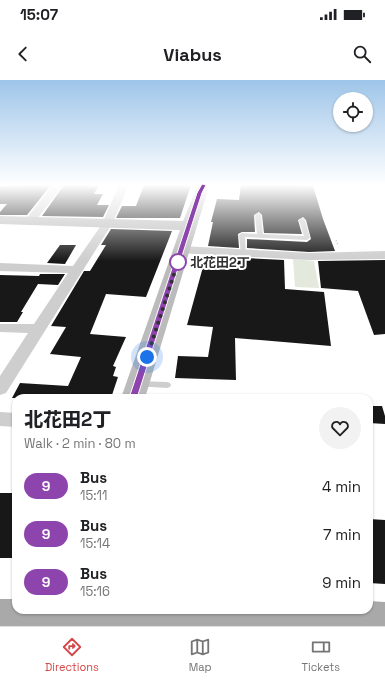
<!DOCTYPE html>
<html lang="en">
<head>
<meta charset="utf-8">
<style>
  :root { --surface:#fff; --page:#f2f2f2; --text:#202124; --muted:#757577; --line:#e0e0e0; --accent:#d54648 }
  body { margin:0; font-family:"Space Grotesk","Noto Sans JP",sans-serif; background:var(--page); color:var(--text); height:100vh; display:flex; flex-direction:column; font-size:15px; white-space:nowrap }
  * { box-sizing:border-box; margin:0 }
  p { font-size:13px; color:var(--muted) }
  .icon { flex:none; width:22px; height:22px; fill:none; stroke:currentColor; stroke-width:2; stroke-linecap:round; stroke-linejoin:round }
  .map { position:relative; flex:1; overflow:hidden }
  .sheet { position:absolute; left:12px; top:314px; width:361px; height:220px; display:flex; flex-direction:column; background:var(--surface); border-radius:12px; box-shadow:0 1px 3px #0004 }
  .sheet>* { flex:none }
  .badge { padding:0 8px; border-radius:13px; font-size:14px; line-height:26px }
  .tools { position:absolute; left:333px; top:12px; display:grid; gap:8px }
  .tools a { display:grid; place-items:center; width:40px; height:40px; border-radius:50%; background:var(--surface); box-shadow:0 1px 3px #0004; font-size:20px }
  .you { position:absolute; width:20px; height:20px; margin:-10px; border:3px solid #fff; border-radius:50%; background:#1a73e8; box-shadow:0 0 0 6px #1a73e833 }
  .map>.badge { position:absolute; translate:-50% -50%; box-shadow:0 0 0 2px #fff }
  .round { display:grid; place-items:center; flex:none; width:42px; height:42px; border-radius:21px; background:var(--page) }
  .head { display:flex; align-items:center; justify-content:space-between; height:68px; padding:0 12px }
  h1 { font-size:19px; font-weight:800; line-height:30px }
  ul { padding:0; list-style:none }
  li { display:flex; align-items:center; gap:12px; height:48px; padding:0 12px }
  li div { flex:1 }
  li b { display:block; font-size:15px }
  li em { font-style:normal }
  li .badge { min-width:44px; font-weight:700; text-align:center }
  .status { display:flex; justify-content:space-between; align-items:center; height:28px; padding:0 20px; background:var(--surface); direction:ltr }
  .status svg { height:11px; fill:currentColor }
  header { display:flex; justify-content:space-between; align-items:center; height:52px; padding:0 12px; background:var(--surface); font-size:18px; font-weight:800 }
  .tab-bar { display:flex; justify-content:space-around; align-items:center; height:56px; border-top:1px solid var(--line); background:var(--surface); font-size:11px; color:var(--muted) }
  .tab-bar a { display:grid; justify-items:center; gap:2px }
  .tab-bar .selected { color:var(--accent) }
  .map>svg:first-child { display:block }
  .green { fill:#e3e9dd }
  .building { fill:#181818 }
  .lines { fill:none; stroke-linecap:round; stroke-linejoin:round }
  .path { stroke:#c8c8c8; stroke-width:1.5; stroke-dasharray:1.5 1.5; stroke-linecap:butt }
  .lane { fill:#cecece; fill-rule:evenodd }
  .street { fill:#cecece; fill-rule:evenodd }
  .secondary { fill:#bbb; fill-rule:evenodd }
  .primary { fill:#a9a9a9; fill-rule:evenodd }
  .line { fill:#8e44ad; stroke:#fff }
  .walk { stroke:#313131; stroke-width:4; stroke-dasharray:0 7.2 }
  .stop-dot { fill:#fff; stroke:#8e44ad; stroke-width:2 }
  .labels { text-anchor:middle; stroke-width:4; stroke-linejoin:round; paint-order:stroke }
  .far-stop-label { font-size:13px; font-weight:bold; fill:#313131; stroke:#fff; text-anchor:start }
</style>
</head>
<body>
<div class="status"><b>15:07</b><svg viewBox="0 0 49 12"><path d="M0 12V9h3v3zM5 12V6h3v6zM10 12V3h3v9zM15 12V0h3v12zM26 1h20v11H26zM47 4h2v5h-2z"/></svg></div>
<header><svg class="icon" aria-label="back" viewBox="0 0 24 24"><path d="M15 5l-7 7 7 7"/></svg>Viabus<svg class="icon" aria-label="search" viewBox="0 0 24 24"><circle cx="10" cy="10" r="6"/><path d="M15 15l6 6"/></svg></header>
<div class="map">
<svg width="385" height="546" viewBox="0 0 385 546">
  <rect width="100%" height="100%" fill="#fff"/>
  <path class="green" d="M293 179 314 181 319 208 295 207Z"/>
  <g class="building">
    <path d="M24 105H51L27 135H0V132L7 124H0V106Z"/>
    <path d="M64 105H99L94 114H103L97 125H109L103 137 42 136Z"/>
    <path d="M144 105H191L180 138H116L122 126H136Z"/>
    <path d="M241 105H301L313 106 323 139 335 171 309 172 247 168V159L307 162 311 159 306 140 303 137 298 140 302 154 264 153 262 135 259 132 254 135 255 152H242L238 154 239 168 208 166 213 142H211L217 119 239 120Z"/>
    <path d="M111 149 172 151 146 217 106 214 90 254 126 257 113 286 116 287 113 296 118 297 111 318H12L20 303 68 306 81 277 50 274 66 247 51 246 84 191H90L106 165H101Z"/>
    <path d="M60 165H76L65 184 47 183Z"/>
    <path d="M206 176 284 180 285 209 324 212 331 266 235 258 236 300 175 298 178 276 208 277 213 247 187 245Z"/>
    <path d="M385 180V254L374 255 358 211 321 208 318 181Z"/>
    <path d="M40 194H65L58 205 38 204 21 232H23L17 242H0V195L39 196Z"/>
    <path d="M369 326H382L385 336V344L369 343Z"/>
    <rect x="0" y="413" width="16" height="65"/>
    <path d="M369 439 385 440V504L369 503Z"/>
  </g>
  <g class="lines">
    <path class="path" d="M336 160 338 165"/>
    <g class="lane">
      <path d="M258 133 261 135 263 154 304 156 299 140 302 138 305 140 310 158 307 160 245 157 246 173 243 175 241 174 239 155 242 153 257 154 255 135Z"/>
      <path d="M138 301 167 302 170 303 171 305 170 307 167 308 135 306 134 304 135 302Z"/>
    </g>
    <g class="street">
      <path d="M53 105H63L34 143H26L25 141 26 139Z"/>
      <path d="M119 105H129L112 144 6 313 0 315V296L28 253 0 252V244H34L68 193 0 191V183L73 186 102 144Z"/>
      <path d="M182 166 309 173 385 171V179L309 180 178 173 176 170 178 167Z"/>
      <path d="M0 332 16 333V347L0 346Z"/>
    </g>
    <path class="secondary" d="M198 105H210L207 113 145 318H121L180 150 0 144V136L183 141Z"/>
    <path class="primary" d="M0 519H16V530H369V521L385 522V546H0Z"/>
  </g>
  <linearGradient id="sky" x2="0" y2="1"><stop stop-color="#9ec5e9"/><stop offset="0.58" stop-color="#fff"/><stop offset="1" stop-color="#fff" stop-opacity="0"/></linearGradient>
  <rect width="385" height="181" fill="url(#sky)"/>
  <path class="line" d="M202 104 206 105 202 113 137 318 133 321 130 320 129 318 197 113Z"/>
  <g class="lines">
    <path class="walk" d="M147 277 178 182"/>
  </g>
  <circle class="stop-dot" cx="178" cy="182" r="8"/>
  <g class="labels">
    <g class="far-stop-label">
      <text x="190" y="187">北花田2丁</text>
    </g>
  </g>
</svg>
<div class="tools">
<a><svg class="icon" aria-label="locate" viewBox="0 0 24 24"><circle cx="12" cy="12" r="6"/><path d="M12 2v4M12 18v4M2 12h4M18 12h4"/></svg></a>
</div>
<div class="you" style="left:147px;top:277px"></div>
<section class="sheet">
<div class="head"><div><h1>北花田2丁</h1><p>Walk · 2 min · 80 m</p></div><a class="round"><svg class="icon" aria-label="heart" viewBox="0 0 24 24"><path d="M12 20l-8-8c-3-5 5-10 8-4 3-6 11-1 8 4z"/></svg></a></div>
<ul>
<li><span class="badge" style="background:#8e44ad;color:#fff">9</span><div><b>Bus</b><p>15:11</p></div><em>4 min</em></li>
<li><span class="badge" style="background:#8e44ad;color:#fff">9</span><div><b>Bus</b><p>15:14</p></div><em>7 min</em></li>
<li><span class="badge" style="background:#8e44ad;color:#fff">9</span><div><b>Bus</b><p>15:16</p></div><em>9 min</em></li>
</ul>
</section>
</div>
<nav class="tab-bar">
<a class="selected"><svg class="icon" aria-label="directions" viewBox="0 0 24 24"><path d="M12 3l9 9-9 9-9-9zM9 14v-3h6M13 9l2 2-2 2"/></svg>Directions</a>
<a><svg class="icon" aria-label="map" viewBox="0 0 24 24"><path d="M3 6l6-2 6 2 6-2v14l-6 2-6-2-6 2zM9 4v14M15 6v14"/></svg>Map</a>
<a><svg class="icon" aria-label="tickets" viewBox="0 0 24 24"><path d="M3 7h18v10H3zM15 7v10"/></svg>Tickets</a>
</nav>
</body>
</html>
